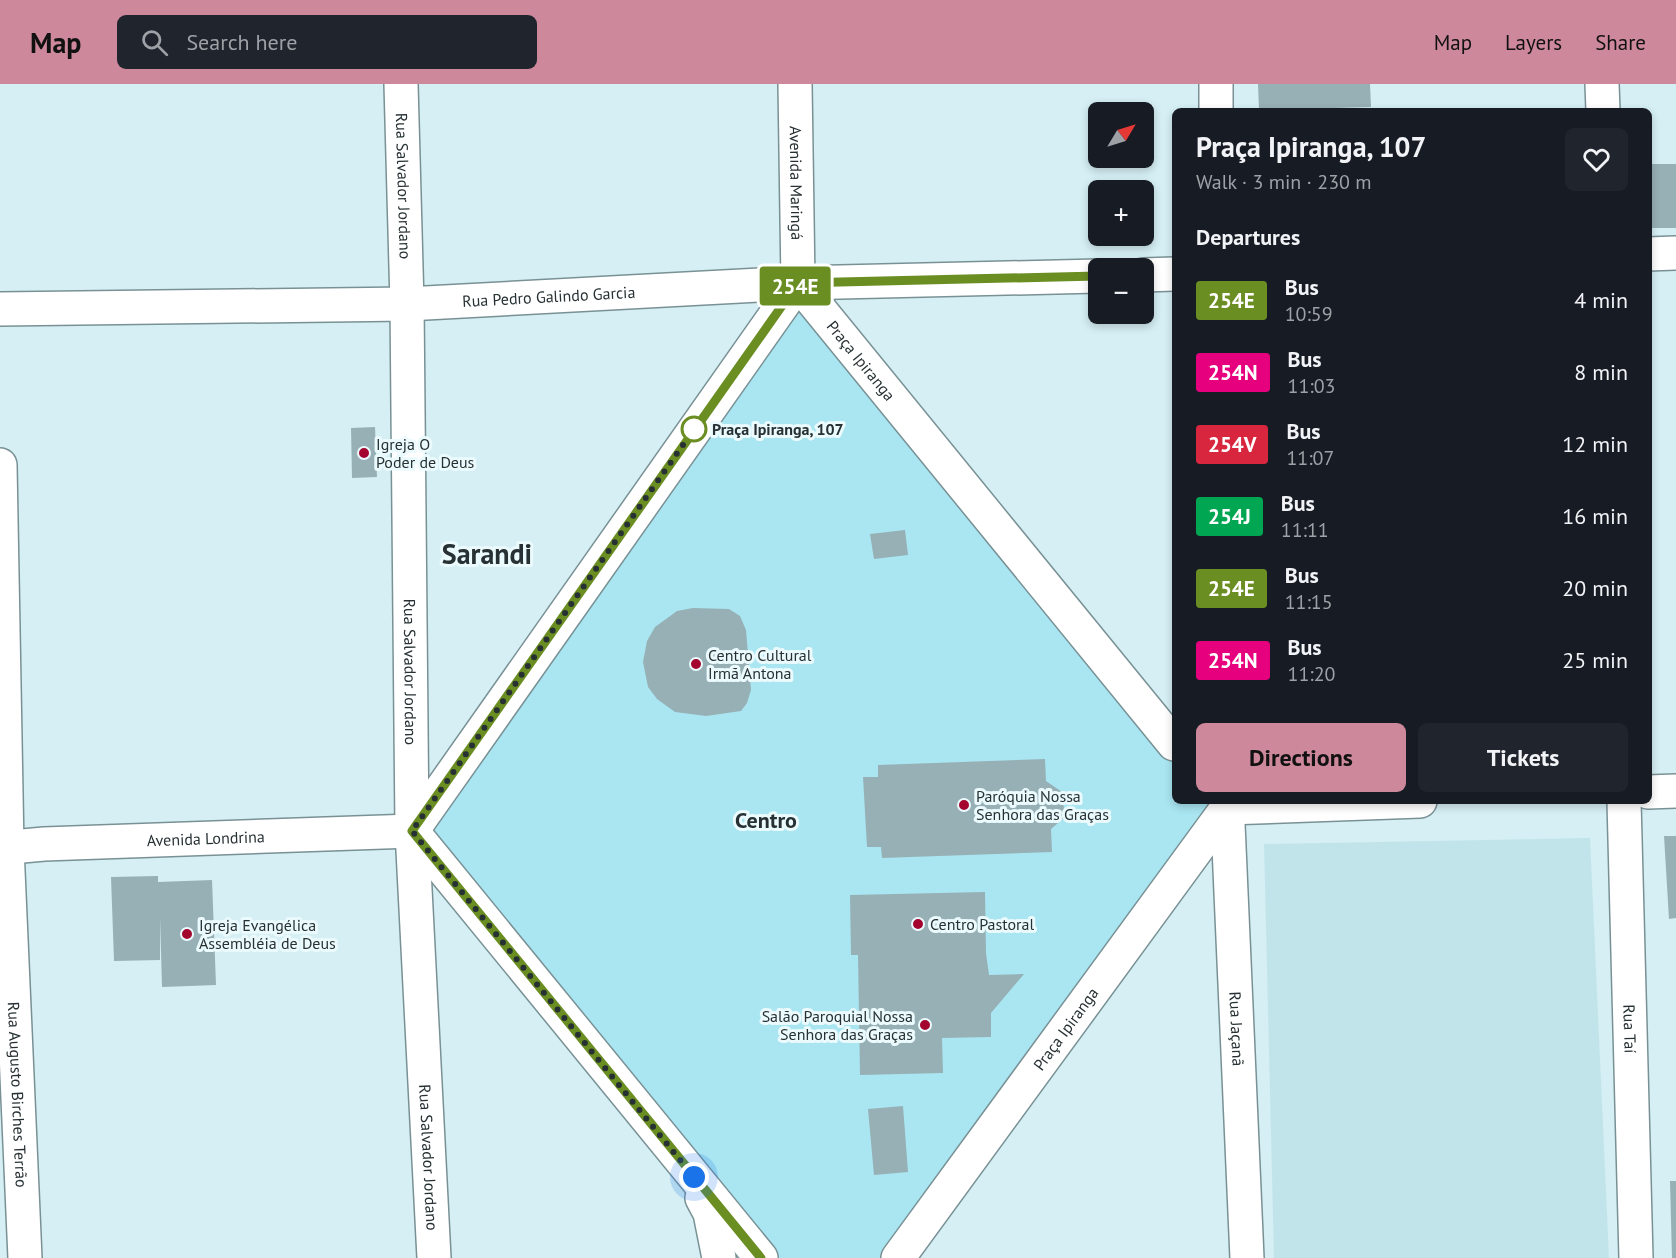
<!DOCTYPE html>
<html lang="en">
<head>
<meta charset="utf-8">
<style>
  :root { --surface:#171b24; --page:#20242c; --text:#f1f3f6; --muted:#9ea1a6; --accent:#ce889c }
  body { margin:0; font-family:"PT Sans",sans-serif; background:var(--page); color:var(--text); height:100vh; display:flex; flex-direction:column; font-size:22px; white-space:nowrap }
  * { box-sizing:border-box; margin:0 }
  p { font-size:20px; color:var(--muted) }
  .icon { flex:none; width:33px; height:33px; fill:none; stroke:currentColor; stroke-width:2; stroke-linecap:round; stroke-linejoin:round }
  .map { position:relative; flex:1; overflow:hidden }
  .sheet { position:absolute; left:1172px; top:24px; width:480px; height:696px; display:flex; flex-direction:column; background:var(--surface); border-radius:9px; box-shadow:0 3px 9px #0003 }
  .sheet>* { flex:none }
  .badge { padding:0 12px; border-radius:4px; font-size:21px; line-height:39px }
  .needle { width:39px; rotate:52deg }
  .tools { position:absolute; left:1088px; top:18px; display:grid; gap:12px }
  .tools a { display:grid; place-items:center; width:66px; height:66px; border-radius:9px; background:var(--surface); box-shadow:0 3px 9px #0003; font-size:30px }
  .you { position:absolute; width:30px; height:30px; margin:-15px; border:4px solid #fff; border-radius:50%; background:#1a73e8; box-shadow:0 0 0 9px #1a73e833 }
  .map>.badge { position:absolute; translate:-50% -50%; box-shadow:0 0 0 3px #fff }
  h2 { padding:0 24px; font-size:22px; line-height:54px }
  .round { display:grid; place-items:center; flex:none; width:63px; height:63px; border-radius:9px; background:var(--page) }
  .summary { display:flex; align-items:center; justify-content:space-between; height:102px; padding:0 24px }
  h1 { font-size:28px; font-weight:600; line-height:45px }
  .action { display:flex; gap:12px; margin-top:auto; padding:12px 24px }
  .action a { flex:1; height:69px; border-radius:9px; background:var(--accent); color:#111; font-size:24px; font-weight:600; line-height:69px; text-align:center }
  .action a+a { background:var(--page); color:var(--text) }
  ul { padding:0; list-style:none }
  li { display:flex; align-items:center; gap:18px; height:72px; padding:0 24px }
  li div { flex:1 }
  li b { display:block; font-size:22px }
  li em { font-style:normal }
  li .badge { min-width:66px; font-weight:700; text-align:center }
  header { display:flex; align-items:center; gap:36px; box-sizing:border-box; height:84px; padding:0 30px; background:var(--accent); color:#111 }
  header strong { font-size:28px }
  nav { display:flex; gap:33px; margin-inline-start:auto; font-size:21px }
  .search { width:420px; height:54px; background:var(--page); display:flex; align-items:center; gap:15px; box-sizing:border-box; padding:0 21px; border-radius:9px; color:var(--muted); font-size:22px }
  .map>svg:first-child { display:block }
  .built { fill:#c1e4ea }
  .green { fill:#a9e6f2 }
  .building { fill:#97b0b5 }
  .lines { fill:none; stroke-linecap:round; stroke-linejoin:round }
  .minor-casing { stroke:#799195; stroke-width:36 }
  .minor { stroke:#fff; stroke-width:33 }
  .line-casing { stroke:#fff; stroke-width:14 }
  .line { stroke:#6b8e23; stroke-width:9 }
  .walk { stroke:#273133; stroke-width:6; stroke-dasharray:0 10.8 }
  .stop-dot { fill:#fff; stroke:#6b8e23; stroke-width:3 }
  .poi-dot { fill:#a3052f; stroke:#ebfafd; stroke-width:2 }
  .labels { text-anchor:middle; stroke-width:6; stroke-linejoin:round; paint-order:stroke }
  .street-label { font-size:16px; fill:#273133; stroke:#ebfafd }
  .stop-label { font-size:16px; font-weight:bold; fill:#273133; stroke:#ebfafd; text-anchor:start }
  .poi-label { font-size:16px; fill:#273133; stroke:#ebfafd; text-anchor:start }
  .district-label { font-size:22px; font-weight:bold; fill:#273133; stroke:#ebfafd }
  .town-label { font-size:28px; font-weight:bold; fill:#273133; stroke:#ebfafd }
</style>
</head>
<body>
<header>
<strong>Map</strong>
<div class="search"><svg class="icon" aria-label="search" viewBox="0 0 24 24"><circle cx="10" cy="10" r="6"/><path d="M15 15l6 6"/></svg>Search here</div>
<nav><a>Map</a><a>Layers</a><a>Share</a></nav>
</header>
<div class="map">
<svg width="1676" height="1174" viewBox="0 0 1676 1174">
  <rect width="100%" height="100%" fill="#d5eff4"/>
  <path class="built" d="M1590 754 1609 1174H1274L1264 760Z"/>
  <path class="green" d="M798 199 1174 660V717H1221L898 1174H761L412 747Z"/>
  <g class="building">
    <path d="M1258 0H1370L1371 23 1259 26Z"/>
    <rect x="1648" y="80" width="28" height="64"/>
    <path d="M375 343 377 393 352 394 351 344Z"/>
    <path d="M905 446 908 471 874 475 870 450Z"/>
    <path d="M693 524 729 525 740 532 746 546 751 606 747 619 741 627 706 632 675 628 657 615 648 603 643 578 647 557 655 543 677 527Z"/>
    <path d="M1045 675 1046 697 1062 708 1065 733 1051 745 1052 768 882 774 881 763H867L863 693H878V681Z"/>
    <path d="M1664 752H1676V834L1669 835Z"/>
    <path d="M158 792V798L212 796 216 901 162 903 160 833V876L114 877 111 793Z"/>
    <path d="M985 808 986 869 989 891 1024 890 991 929V953L942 954 943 989 860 991 858 871H851L850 811Z"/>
    <path d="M903 1022 908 1088 874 1091 868 1025Z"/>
    <path d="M1670 1097H1676V1174H1672Z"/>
  </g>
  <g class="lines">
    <defs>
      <g id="minor">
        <path id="s1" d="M401 0 407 220 412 747 434 1174"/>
        <path id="s2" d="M795 0 798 199"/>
        <path d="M1216 0V27"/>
        <path d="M1602 0 1603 27"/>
        <path d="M1648 170 1676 169"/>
        <path d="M1143 191 1174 190"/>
        <path id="s3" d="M798 199 1174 660"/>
        <path id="s4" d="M0 225 407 220 798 199 1098 192"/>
        <path id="s5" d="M0 381 7 764 25 1174"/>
        <path d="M1648 708 1676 707"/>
        <path id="s6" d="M1227 717 1247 1174"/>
        <path id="s7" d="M1624 717 1636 1174"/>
        <path d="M1227 724 1420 717"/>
        <path d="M412 747 798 199"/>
        <path d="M412 747 761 1174"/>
        <path id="s8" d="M0 764 44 760 412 747"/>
        <path d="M702 1114 710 1129 719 1174"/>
        <path id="s9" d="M898 1174 1227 724"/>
      </g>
    </defs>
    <use href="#minor" class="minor-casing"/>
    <use href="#minor" class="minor"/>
  </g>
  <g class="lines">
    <defs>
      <path id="line" d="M761 1174 412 747 798 199 1098 192"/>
    </defs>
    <use href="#line" class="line-casing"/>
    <use href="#line" class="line"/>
    <path class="walk" d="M694 1093 412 747 697 341 694 345"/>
  </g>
  <circle class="stop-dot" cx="694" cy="345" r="12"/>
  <g class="poi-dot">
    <circle cx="364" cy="369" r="6"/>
    <circle cx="696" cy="580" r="6"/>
    <circle cx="964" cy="721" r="6"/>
    <circle cx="918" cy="840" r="6"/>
    <circle cx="187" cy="850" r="6"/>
    <circle cx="925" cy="941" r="6"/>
  </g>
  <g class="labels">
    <g class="street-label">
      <text dy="6" stroke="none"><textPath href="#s2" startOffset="99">Avenida Maringá</textPath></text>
      <text dy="6" stroke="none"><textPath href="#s1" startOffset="102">Rua Salvador Jordano</textPath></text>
      <text dy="6" stroke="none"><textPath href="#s4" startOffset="549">Rua Pedro Galindo Garcia</textPath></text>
      <text dy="6" stroke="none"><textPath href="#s3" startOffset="100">Praça Ipiranga</textPath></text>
      <text dy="6" stroke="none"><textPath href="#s1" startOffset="588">Rua Salvador Jordano</textPath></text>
      <text dy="6" stroke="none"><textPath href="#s8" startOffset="206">Avenida Londrina</textPath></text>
      <text dy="6" stroke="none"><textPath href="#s9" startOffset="284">Praça Ipiranga</textPath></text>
      <text dy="6" stroke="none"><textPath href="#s7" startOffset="228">Rua Taí</textPath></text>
      <text dy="6" stroke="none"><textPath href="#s6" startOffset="228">Rua Jaçanã</textPath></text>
      <text dy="6" stroke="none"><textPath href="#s5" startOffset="630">Rua Augusto Birches Terrão</textPath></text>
      <text dy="6" stroke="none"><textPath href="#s1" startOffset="1074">Rua Salvador Jordano</textPath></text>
    </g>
    <g class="stop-label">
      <text x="712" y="351">Praça Ipiranga, 107</text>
    </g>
    <g class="poi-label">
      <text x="376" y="366">Igreja O<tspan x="376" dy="18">Poder de Deus</tspan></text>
      <text x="708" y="577">Centro Cultural<tspan x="708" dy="18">Irmã Antona</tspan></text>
      <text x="976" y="718">Paróquia Nossa<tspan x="976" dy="18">Senhora das Graças</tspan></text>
      <text x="930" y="846">Centro Pastoral</text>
      <text x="199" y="847">Igreja Evangélica<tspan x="199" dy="18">Assembléia de Deus</tspan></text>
      <text x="913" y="938" text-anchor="end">Salão Paroquial Nossa<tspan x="913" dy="18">Senhora das Graças</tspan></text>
    </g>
    <g class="district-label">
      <text x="766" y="744">Centro</text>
    </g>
    <g class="town-label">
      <text x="487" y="480">Sarandi</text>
    </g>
  </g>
</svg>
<div class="tools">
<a><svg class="needle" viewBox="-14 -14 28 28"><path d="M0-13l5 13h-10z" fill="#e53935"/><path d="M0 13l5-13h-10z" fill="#9ea1a6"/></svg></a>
<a>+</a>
<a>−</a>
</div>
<div class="you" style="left:694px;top:1093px"></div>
<b class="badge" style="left:795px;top:202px;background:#6b8e23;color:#fff">254E</b>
<section class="sheet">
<div class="summary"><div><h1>Praça Ipiranga, 107</h1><p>Walk · 3 min · 230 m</p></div><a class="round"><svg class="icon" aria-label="heart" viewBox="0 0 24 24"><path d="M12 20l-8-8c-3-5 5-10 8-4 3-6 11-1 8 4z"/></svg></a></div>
<h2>Departures</h2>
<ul>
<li><span class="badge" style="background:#6b8e23;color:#fff">254E</span><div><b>Bus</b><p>10:59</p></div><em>4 min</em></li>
<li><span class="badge" style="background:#e6007e;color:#fff">254N</span><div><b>Bus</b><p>11:03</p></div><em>8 min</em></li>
<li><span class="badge" style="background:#d7263d;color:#fff">254V</span><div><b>Bus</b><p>11:07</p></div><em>12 min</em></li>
<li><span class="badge" style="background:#00a651;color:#fff">254J</span><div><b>Bus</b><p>11:11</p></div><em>16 min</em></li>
<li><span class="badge" style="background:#6b8e23;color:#fff">254E</span><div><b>Bus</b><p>11:15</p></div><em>20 min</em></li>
<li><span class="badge" style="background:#e6007e;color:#fff">254N</span><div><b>Bus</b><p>11:20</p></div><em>25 min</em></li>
</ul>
<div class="action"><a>Directions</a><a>Tickets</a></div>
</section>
</div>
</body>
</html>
